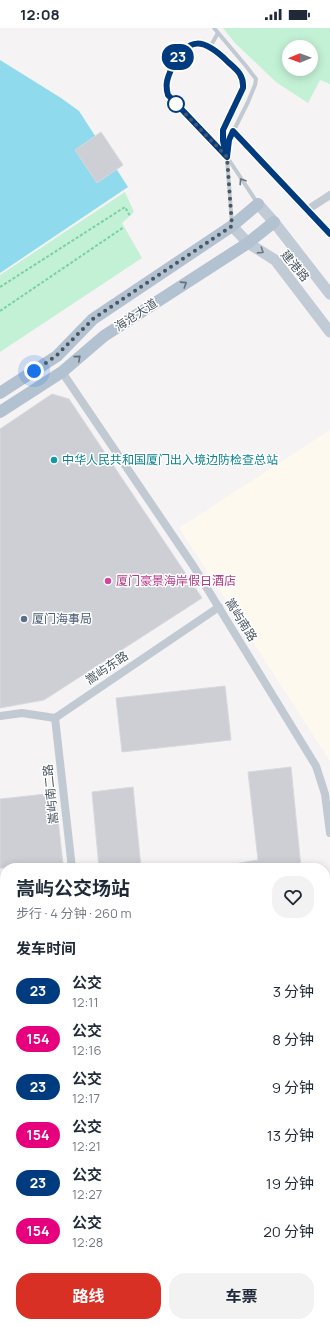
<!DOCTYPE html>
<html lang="zh">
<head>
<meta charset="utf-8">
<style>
  :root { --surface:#fff; --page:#f2f2f3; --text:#1f2937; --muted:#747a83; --accent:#d93025 }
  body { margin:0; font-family:Manrope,"Noto Sans SC",sans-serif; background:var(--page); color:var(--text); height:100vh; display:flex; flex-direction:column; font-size:15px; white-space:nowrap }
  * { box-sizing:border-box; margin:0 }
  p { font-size:13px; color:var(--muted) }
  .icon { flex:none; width:22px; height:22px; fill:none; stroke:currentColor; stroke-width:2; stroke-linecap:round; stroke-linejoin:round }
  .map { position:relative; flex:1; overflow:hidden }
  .sheet { position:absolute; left:0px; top:835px; width:330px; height:464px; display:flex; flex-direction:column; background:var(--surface); border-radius:16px 16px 0 0; box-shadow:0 2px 10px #0003 }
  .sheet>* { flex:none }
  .badge { padding:0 8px; border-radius:13px; font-size:14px; line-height:26px }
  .needle { width:26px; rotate:269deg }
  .fabs { position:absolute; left:282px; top:12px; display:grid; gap:8px }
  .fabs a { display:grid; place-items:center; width:36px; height:36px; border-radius:50%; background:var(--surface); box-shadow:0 2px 10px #0003; font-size:20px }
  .you { position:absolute; width:20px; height:20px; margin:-10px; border:3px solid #fff; border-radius:50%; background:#1a73e8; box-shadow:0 0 0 6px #1a73e833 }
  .map>.badge { position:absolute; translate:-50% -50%; box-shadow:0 0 0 2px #fff }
  h2 { padding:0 16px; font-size:15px; line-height:36px }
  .round { display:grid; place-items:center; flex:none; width:42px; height:42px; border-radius:16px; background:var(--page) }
  .headline { display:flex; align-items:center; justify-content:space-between; height:68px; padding:0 16px }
  h1 { font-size:19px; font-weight:700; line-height:30px }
  .button { display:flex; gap:8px; margin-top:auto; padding:8px 16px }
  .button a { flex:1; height:46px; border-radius:16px; background:var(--accent); color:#fff; font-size:16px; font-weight:700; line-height:46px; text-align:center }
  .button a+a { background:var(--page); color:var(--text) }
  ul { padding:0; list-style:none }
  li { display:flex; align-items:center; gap:12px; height:48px; padding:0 16px }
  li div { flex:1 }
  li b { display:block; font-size:15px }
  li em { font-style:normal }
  li .badge { min-width:44px; font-weight:700; text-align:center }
  .status { display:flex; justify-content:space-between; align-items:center; height:28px; padding:0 20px; background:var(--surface); direction:ltr }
  .status svg { height:11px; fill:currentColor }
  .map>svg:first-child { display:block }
  .commercial { fill:#fdf9ef }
  .education { fill:#e6e4e5 }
  .green { fill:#c3f1d5; fill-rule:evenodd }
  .water { fill:#90daee }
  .building { fill:#cdcfd5; stroke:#d7d9de }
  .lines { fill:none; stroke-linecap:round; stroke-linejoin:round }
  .path { stroke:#7ad0a6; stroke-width:2; stroke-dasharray:3 2; stroke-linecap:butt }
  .lane { stroke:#c1cad2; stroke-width:4 }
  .street { stroke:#c1cad2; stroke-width:8 }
  .secondary { stroke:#c1cbd6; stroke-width:11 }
  .primary { stroke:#b3c2d1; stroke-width:12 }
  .oneway { stroke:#6e7983 }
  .oneway2 { stroke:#6e7984 }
  .oneway3 { stroke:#64717d }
  .line-casing { stroke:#fff; stroke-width:9 }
  .line { stroke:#003b80; stroke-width:6 }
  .walk { stroke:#4a5661; stroke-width:4; stroke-dasharray:0 7.2 }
  .stop-dot { fill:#fff; stroke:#003b80; stroke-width:2 }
  .culture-dot { fill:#0f9aa8; stroke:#fff; stroke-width:1.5 }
  .hotel-dot { fill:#d1479c; stroke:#fff; stroke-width:1.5 }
  .service-dot { fill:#5c6f8a; stroke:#fff; stroke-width:1.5 }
  .labels { text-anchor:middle; stroke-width:3; stroke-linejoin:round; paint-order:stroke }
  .street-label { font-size:12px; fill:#4a5661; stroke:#fff }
  .culture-label { font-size:12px; fill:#0d838f; stroke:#fff; text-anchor:start }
  .hotel-label { font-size:12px; fill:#b23c85; stroke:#fff; text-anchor:start }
  .service-label { font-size:12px; fill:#4e5e75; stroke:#fff; text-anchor:start }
</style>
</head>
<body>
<div class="status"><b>12:08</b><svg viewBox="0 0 49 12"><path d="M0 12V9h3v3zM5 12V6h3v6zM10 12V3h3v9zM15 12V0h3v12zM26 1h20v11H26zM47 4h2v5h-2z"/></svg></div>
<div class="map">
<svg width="330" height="1299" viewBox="0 0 330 1299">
  <rect width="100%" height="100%" fill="#f5f3f3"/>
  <g class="commercial">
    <path d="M330 402V733L179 500Z"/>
    <path d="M5 873V958H0V874Z"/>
  </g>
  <path class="education" d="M5 1104V1294H108L109 1299H0V1105Z"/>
  <g class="green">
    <path d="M223 0H330V56L320 52 308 75 276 54 235 15ZM289 19H311V41H289Z"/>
    <path d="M125 164 134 184 122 195 142 230 0 324V247Z"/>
  </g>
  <path class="water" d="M0 32 61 70 79 83 128 159 0 245Z"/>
  <g class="building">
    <path d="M101 104 123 137 97 155 75 122Z"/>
    <path d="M52 366 69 371 202 570 44 672 0 680V401Z"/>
    <path d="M225 658 231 712 122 724 116 670Z"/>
    <path d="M291 739 301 840H239V835L258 832 248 744Z"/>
    <path d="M133 759 141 840H99L92 764Z"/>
    <path d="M55 765 63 836 22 840H0V771Z"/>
  </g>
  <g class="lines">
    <g class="path">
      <path d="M0 259 125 179 130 188"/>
      <path d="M0 283 124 199"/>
    </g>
    <g class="lane">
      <path d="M214 0 246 38 256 51 255 57 248 74 229 112 227 124"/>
      <path d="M210 19 218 5"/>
      <path d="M227 129 223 113V103L243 60C244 47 237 42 228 34 204 10 188 7 172 40 167 50 165 57 168 67L227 129 258 176"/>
      <path d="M227 131 232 196"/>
    </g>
    <g class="street">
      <path d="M233 103 330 206"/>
      <path d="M307 182 330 167"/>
      <path d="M62 344 194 539 316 738 325 766 330 805"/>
      <path d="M0 688 22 685 55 690 219 579"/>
      <path d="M55 690 72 840"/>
      <path d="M325 875 330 874"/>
      <path d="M325 1104 330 1103"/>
      <path d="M119 1294V1299"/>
      <path d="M223 1294 224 1299"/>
      <path d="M256 1294 264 1299"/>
      <path d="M150 1299 169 1294"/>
      <path d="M324 1299 330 1289"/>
    </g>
    <g class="secondary">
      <path d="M258 176 274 194 330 266"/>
      <path d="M232 198 248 215 275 232 330 304"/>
      <path d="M325 1031 330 1030"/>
      <path d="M325 1047 330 1046"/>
      <path d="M0 1074H5"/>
      <path d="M0 1087 5 1086"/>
    </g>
    <g class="primary">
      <path d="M0 365 57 328 93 291 232 198 258 176"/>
      <path d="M0 384 62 344 104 308 248 215 274 194"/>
    </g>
  </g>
  <defs><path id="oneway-chevron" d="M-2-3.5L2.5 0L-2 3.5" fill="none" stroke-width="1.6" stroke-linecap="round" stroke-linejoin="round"/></defs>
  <use class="oneway" href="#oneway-chevron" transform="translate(242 153) rotate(-123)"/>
  <use class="oneway2" href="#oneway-chevron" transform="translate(261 223) rotate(33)"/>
  <g class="oneway3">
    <use href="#oneway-chevron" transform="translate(184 256) rotate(-33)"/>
    <use href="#oneway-chevron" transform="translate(78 330) rotate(-41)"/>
  </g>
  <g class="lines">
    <defs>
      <path id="line" d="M225 121 223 113V102L243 60C244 47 237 42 228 34 204 10 188 7 172 40 167 50 165 57 168 67L227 129 229 112 233 103 330 206"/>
    </defs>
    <use href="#line" class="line-casing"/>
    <use href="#line" class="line"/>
    <path class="walk" d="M34 343 56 328 93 291 232 198 227 129 176 76"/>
  </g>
  <circle class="stop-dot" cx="176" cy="76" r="8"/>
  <circle class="culture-dot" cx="54" cy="432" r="4"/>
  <circle class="hotel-dot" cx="108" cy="553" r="4"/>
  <circle class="service-dot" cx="24" cy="591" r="4"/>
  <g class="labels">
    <g class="street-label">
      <text transform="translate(295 238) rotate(50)" y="4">建港路</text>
      <text transform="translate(136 287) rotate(-33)" y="4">海沧大道</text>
      <text transform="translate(241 592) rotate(58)" y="4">嵩屿南路</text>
      <text transform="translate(107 640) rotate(-34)" y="4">嵩屿东路</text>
      <text transform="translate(51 766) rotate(-96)" y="4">嵩屿南二路</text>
    </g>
    <g class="culture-label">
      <text x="62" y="436">中华人民共和国厦门出入境边防检查总站</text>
    </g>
    <g class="hotel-label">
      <text x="116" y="557">厦门豪景海岸假日酒店</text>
    </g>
    <g class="service-label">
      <text x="32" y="595">厦门海事局</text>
    </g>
  </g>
</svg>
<div class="fabs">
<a><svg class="needle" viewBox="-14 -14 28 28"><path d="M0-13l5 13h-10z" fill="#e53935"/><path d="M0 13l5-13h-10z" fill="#747a83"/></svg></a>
</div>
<div class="you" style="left:34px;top:343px"></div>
<b class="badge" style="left:178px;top:29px;background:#003b80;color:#fff">23</b>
<section class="sheet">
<div class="headline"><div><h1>嵩屿公交场站</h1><p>步行 · 4 分钟 · 260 m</p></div><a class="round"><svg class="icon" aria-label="heart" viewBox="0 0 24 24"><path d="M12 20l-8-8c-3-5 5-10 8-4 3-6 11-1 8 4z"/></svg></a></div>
<h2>发车时间</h2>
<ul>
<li><span class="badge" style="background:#003b80;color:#fff">23</span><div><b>公交</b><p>12:11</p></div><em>3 分钟</em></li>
<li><span class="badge" style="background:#e6007e;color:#fff">154</span><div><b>公交</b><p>12:16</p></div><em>8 分钟</em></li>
<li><span class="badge" style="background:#003b80;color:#fff">23</span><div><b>公交</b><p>12:17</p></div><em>9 分钟</em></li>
<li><span class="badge" style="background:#e6007e;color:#fff">154</span><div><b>公交</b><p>12:21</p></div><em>13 分钟</em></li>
<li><span class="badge" style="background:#003b80;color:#fff">23</span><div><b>公交</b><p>12:27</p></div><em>19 分钟</em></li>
<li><span class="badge" style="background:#e6007e;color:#fff">154</span><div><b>公交</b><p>12:28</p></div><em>20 分钟</em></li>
</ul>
<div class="button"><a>路线</a><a>车票</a></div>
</section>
</div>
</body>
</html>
